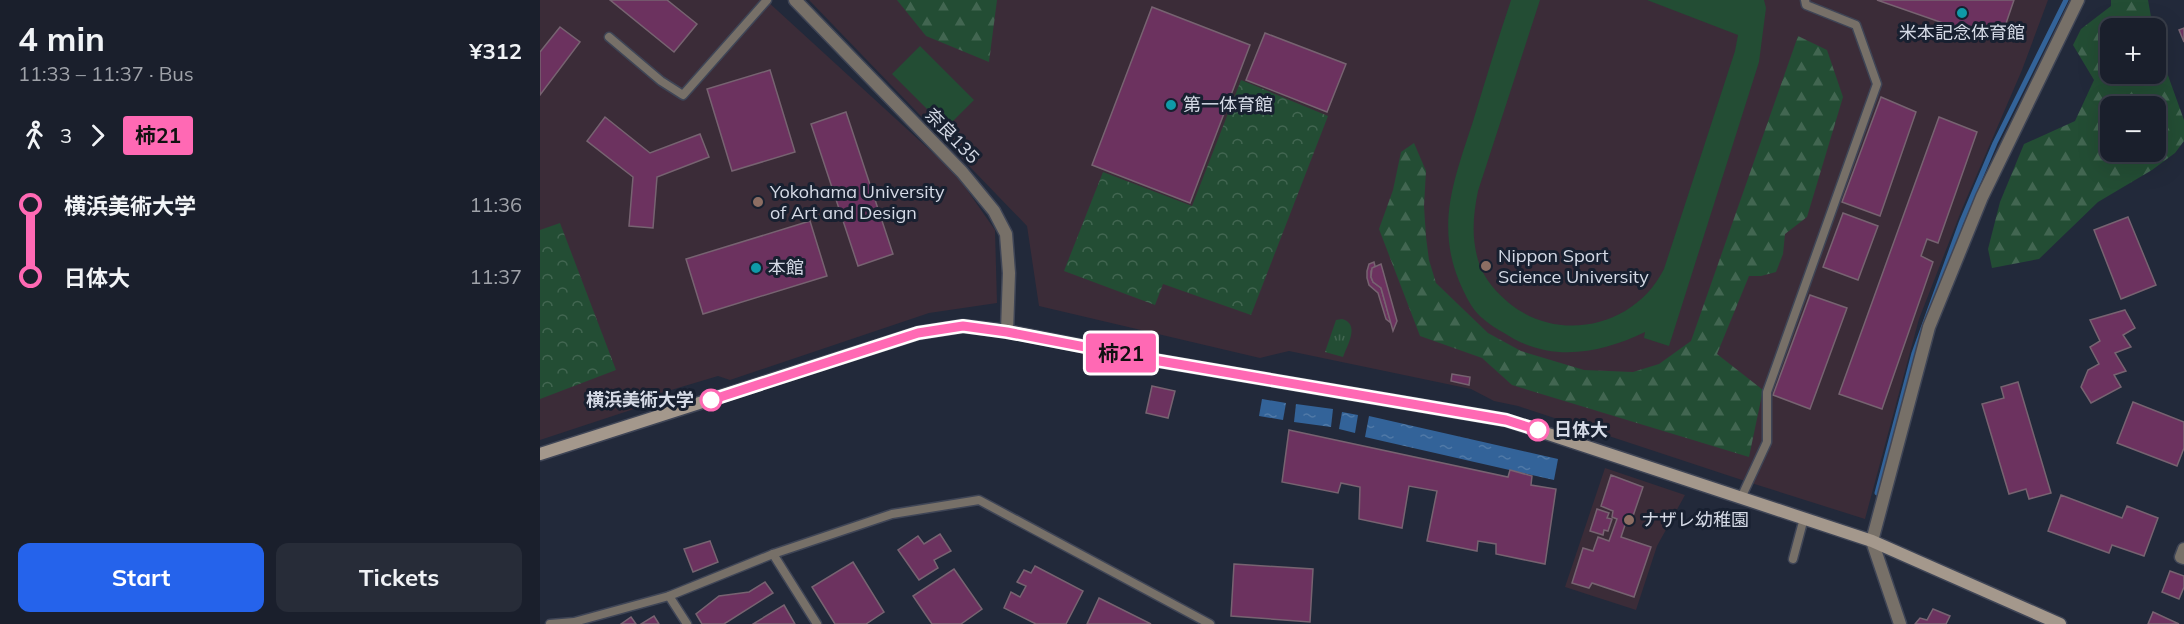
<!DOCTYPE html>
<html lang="en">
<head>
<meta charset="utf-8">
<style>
  :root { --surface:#1a1f2c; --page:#272c38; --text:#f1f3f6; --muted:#9fa2a9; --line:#383d48; --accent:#2563eb }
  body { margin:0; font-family:Mulish,"Noto Sans JP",sans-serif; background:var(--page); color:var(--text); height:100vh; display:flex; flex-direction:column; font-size:22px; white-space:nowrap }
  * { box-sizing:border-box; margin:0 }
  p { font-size:20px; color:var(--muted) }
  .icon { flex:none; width:33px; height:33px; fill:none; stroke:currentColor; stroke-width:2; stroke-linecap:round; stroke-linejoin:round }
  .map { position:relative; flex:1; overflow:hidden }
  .panel { display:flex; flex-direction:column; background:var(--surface); width:540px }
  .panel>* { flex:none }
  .badge { padding:0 12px; border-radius:4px; font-size:21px; line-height:39px }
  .fabs { position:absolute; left:1560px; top:18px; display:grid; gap:12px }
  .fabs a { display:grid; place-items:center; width:66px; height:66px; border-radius:12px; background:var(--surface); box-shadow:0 6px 24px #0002,0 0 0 2px var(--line); font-size:30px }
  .map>.badge { position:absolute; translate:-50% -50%; box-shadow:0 0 0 3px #fff }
  .legs { display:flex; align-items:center; gap:9px; height:66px; padding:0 18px; font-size:20px }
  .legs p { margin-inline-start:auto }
  .overview { display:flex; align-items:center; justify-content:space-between; height:102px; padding:0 18px }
  h1 { font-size:33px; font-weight:700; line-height:45px }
  .action { display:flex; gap:12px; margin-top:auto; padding:12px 18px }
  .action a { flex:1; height:69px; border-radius:12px; background:var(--accent); color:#fff; font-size:24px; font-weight:700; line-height:69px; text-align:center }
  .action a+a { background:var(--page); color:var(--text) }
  ul { padding:0 18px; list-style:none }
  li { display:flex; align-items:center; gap:21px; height:72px; font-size:22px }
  li i { display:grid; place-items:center; width:9px; height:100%; margin:0 8px; background:currentColor }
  li i::after { content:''; width:15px; height:15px; margin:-8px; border:4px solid; border-radius:50%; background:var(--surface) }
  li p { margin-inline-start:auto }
  li:first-child i { background:linear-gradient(#0000 50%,currentColor 0) }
  li:last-child i { background:linear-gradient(currentColor 50%,#0000 0) }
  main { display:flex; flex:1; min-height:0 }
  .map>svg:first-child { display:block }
  .education { fill:#3b2c38 }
  .grass { fill:url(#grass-tufts) }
  .forest { fill:url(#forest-firs); fill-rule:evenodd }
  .park { fill:url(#park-crowns) }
  .garden { fill:#234d34 }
  .water { fill:url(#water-ripples) }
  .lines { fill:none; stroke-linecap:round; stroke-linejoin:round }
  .stream { stroke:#336399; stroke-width:5 }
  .building { fill:#6c325f; stroke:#776371; stroke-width:1.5 }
  .lane-casing { stroke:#3f4556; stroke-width:11 }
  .street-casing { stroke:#3f4556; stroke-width:15 }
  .secondary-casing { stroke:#3f4556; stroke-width:15 }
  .lane { stroke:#777068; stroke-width:8 }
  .street { stroke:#777068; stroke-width:12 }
  .secondary { stroke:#a4988c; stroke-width:12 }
  .line-1-casing { stroke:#fff; stroke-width:14 }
  .line-1 { stroke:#ff69b4; stroke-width:9 }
  .culture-dot { fill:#0f9aa8; stroke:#182030; stroke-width:2 }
  .education-dot { fill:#8d6e63; stroke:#182030; stroke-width:2 }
  .stop-1-dot { fill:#fff; stroke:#ff69b4; stroke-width:3 }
  .labels { text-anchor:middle; stroke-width:6; stroke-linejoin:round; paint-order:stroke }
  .poi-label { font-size:18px; fill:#d5dae6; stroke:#182030; text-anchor:start }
  .street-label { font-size:18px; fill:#d5dae6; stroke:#182030 }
  .stop-label { font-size:18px; font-weight:bold; fill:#d5dae6; stroke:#182030; text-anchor:end }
</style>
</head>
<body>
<main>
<section class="panel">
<div class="overview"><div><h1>4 min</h1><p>11:33 – 11:37 · Bus</p></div><b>¥312</b></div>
<div class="legs"><svg class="icon" aria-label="walk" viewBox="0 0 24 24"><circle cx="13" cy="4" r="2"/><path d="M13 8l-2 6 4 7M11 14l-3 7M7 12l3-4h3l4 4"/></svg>3<svg class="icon" aria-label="forward" viewBox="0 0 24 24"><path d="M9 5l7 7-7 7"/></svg><b class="badge" style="background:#ff69b4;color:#111">柿21</b></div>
<ul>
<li><i style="color:#ff69b4"></i><b>横浜美術大学</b><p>11:36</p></li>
<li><i style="color:#ff69b4"></i><b>日体大</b><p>11:37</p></li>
</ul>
<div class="action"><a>Start</a><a>Tickets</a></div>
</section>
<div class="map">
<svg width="1644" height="624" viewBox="0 0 1644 624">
  <defs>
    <pattern id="grass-tufts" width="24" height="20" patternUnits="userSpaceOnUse" patternTransform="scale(1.5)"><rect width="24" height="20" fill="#234d34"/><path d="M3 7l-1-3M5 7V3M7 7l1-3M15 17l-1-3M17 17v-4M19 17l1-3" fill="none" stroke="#426651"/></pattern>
    <pattern id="forest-firs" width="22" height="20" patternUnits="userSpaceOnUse" patternTransform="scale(1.5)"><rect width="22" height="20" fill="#234d34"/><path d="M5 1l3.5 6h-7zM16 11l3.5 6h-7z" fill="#426651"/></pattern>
    <pattern id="park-crowns" width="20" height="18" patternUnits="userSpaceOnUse" patternTransform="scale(1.5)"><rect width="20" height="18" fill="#234d34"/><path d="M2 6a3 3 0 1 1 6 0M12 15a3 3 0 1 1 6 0" fill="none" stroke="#426651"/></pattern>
    <pattern id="water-ripples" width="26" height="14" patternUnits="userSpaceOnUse" patternTransform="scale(1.5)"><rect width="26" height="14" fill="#336399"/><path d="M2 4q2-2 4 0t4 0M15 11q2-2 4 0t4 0" fill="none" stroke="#5079a7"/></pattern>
  </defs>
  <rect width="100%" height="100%" fill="#22293a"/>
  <g class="education">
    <path d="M0 0H226L416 174 455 230 457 303 389 313 190 380 178 376 101 399 97 408 0 440Z"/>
    <path d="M269 0H1508L1482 70 1422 209 1379 319 1325 519 1208 482 978 406 954 401 931 389 749 351 720 358 499 306 487 226Z"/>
    <path d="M1065 468 1145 495 1117 546 1096 610 1025 587Z"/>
  </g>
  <path class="grass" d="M802 319C820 324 808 344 803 357L785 352 796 320Z"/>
  <g class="forest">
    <path d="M357 0H457L449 62 386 36Z"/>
    <path d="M1571 0H1608L1613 28H1570V74H1616V42L1644 120V141L1635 153 1612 170 1558 202 1499 259 1452 268 1448 249 1460 202 1484 144 1535 121 1554 80 1533 45 1541 29 1571 6ZM1616 106V152H1570V106Z"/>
    <path d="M1258 36 1287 50 1303 97 1267 217 1245 234 1243 254 1236 272 1221 276H1209L1177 354 1223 390 1209 457 972 385 942 358 880 336 839 229 853 190 861 152 874 143 886 171 884 206 886 237 889 260 896 283 948 333 981 351 1044 370 1093 372 1119 364 1151 341Z"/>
  </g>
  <g class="park">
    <path d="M701 80 788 116 711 315 623 284 615 305 524 271 563 172 652 206Z"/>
    <path d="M20 223 76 370 0 399V230Z"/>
  </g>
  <g class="garden">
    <path d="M971 0H1000L938 191C933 215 931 239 939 263 944 279 957 293 969 303 1019 344 1095 327 1124 269L1195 51 1198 35 1107 0H1224L1226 8 1219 62 1129 346 1104 338 1105 332C1064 352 1017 362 974 339 961 331 947 324 937 313 929 304 924 292 919 281 895 222 916 175 934 118 946 78 958 39 971 0Z"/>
    <path d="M380 46 434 100 406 128 352 74Z"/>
  </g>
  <g class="water">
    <path d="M722 399 746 403 743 420 719 416Z"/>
    <path d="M756 404 793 409 791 427 754 422Z"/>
    <path d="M802 412 818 415 815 433 799 429Z"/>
    <path d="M829 416 1018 459 1014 480 825 437Z"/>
  </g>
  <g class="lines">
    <path class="stream" d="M1337 493 1374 353 1421 223 1455 143 1526 0"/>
  </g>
  <g class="building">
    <path d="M70 0H127L157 24 134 52Z"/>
    <path d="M1337 0H1474L1462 35 1454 39 1446 38Z"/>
    <path d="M612 7 710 45 650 203 552 165Z"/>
    <path d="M20 27 40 42 0 95V52Z"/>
    <path d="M1644 28V42L1639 30Z"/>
    <path d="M725 33 806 64 787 112 706 80Z"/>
    <path d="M230 70 255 152 192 171 167 89Z"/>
    <path d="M1341 97 1376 112 1340 216 1302 202Z"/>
    <path d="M306 112 353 254 318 266 271 124Z"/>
    <path d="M65 117 110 153 160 134 169 157 117 177 113 228 89 226 93 177 47 141Z"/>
    <path d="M1399 117 1437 132 1398 243 1387 239 1381 256 1393 262 1342 409 1299 394Z"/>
    <path d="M1303 213 1338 226 1318 280 1283 267Z"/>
    <path d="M1588 217 1616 285 1581 299 1554 230Z"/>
    <path d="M270 221 287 276 163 314 146 259Z"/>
    <path d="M834 262 835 266 831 271V277L833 282 841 288 851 323 846 319 838 293 829 285 827 278V271L829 264Z"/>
    <path d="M841 264 857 321 853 331 841 288 833 282 831 277 832 268Z"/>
    <path d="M1270 295 1307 308 1270 409 1233 395Z"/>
    <path d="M1585 310 1595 328 1583 335 1591 347 1575 353 1586 371 1574 375 1581 387 1551 403 1541 387 1548 370 1559 364 1550 347 1560 341 1550 320Z"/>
    <path d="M912 374 930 377 929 385 911 381Z"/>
    <path d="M1478 382 1511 493 1489 499 1486 489 1469 494 1442 404 1464 398 1461 387Z"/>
    <path d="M612 386 635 391 628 418 606 413Z"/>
    <path d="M1593 402 1644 422V448L1637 466 1577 443Z"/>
    <path d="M749 430 968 477 970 470 992 476 991 485 1016 489 1005 564 956 554V544L938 541 937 551 887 541 897 491 869 486 862 528 819 519 820 487 801 483 798 493 742 482Z"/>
    <path d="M1071 475 1103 487 1092 519H1087L1081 537 1111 547 1094 597 1052 583 1049 588 1032 583 1043 548 1053 551 1058 537 1069 541 1077 519 1072 517 1073 511 1061 506Z"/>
    <path d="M1521 495 1582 518 1587 506 1618 518 1604 556 1572 545 1569 553 1508 531Z"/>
    <path d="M1057 509 1069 513 1067 518 1072 519 1068 531 1064 530 1063 535 1050 531Z"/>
    <path d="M400 534 411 551 394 560 398 568 379 580 358 550 378 536 384 544Z"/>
    <path d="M170 541 178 562 153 572 144 549Z"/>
    <path d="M313 562 344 612 326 624H295L272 587Z"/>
    <path d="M694 564 773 569 770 622 691 616Z"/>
    <path d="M495 566 543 591 526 624H496L464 608 471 592 480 597 486 586 477 582 484 570 491 573Z"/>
    <path d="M414 569 442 609 421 624H392L373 596Z"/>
    <path d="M1630 571 1644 576V587L1639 599 1622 592Z"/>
    <path d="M225 582 233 593 184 624H162L156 614 179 596 209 592Z"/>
    <path d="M559 598 611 624H547Z"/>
    <path d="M244 605 255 624H213Z"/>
    <path d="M1393 609 1410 616 1406 624H1375L1380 618 1387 620Z"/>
    <path d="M1613 612 1639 624H1608Z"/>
    <path d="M114 616 119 624H101Z"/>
    <path d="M91 617 96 624H81Z"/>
  </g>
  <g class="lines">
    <defs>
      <g id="lane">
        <path d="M69 37 121 81 143 95 227 0"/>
        <path d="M1201 498 1227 442V392L1337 84 1316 25 1266 5 1265 0"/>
        <path d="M233 554 277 624"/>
        <path d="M1253 559 1264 518"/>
        <path d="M129 596 147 624"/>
        <path d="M10 624 34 622 129 596 233 554 352 514 439 500 670 624"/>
      </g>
      <g id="street">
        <path d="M255 0 422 172 454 211 466 234 469 273 467 331"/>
        <path d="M1644 549 1641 557 1644 558"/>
        <path d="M1360 624 1332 541 1389 327 1442 197 1538 0"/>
      </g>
      <path id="secondary" d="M0 454 378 333 423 326 467 331 608 359 966 420 1332 541 1520 624"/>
    </defs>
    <use href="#lane" class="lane-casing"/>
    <use href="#street" class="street-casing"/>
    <use href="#secondary" class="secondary-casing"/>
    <use href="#lane" class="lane"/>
    <use href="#street" class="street"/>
    <use href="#secondary" class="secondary"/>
  </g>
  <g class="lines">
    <defs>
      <path id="line-1" d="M171 400 378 333 423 326 467 332 608 359 966 420 998 430"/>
    </defs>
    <use href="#line-1" class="line-1-casing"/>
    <use href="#line-1" class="line-1"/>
  </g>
  <g class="culture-dot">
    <circle cx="1422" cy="13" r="6"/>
    <circle cx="631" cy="105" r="6"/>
    <circle cx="216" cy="268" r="6"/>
  </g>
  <g class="education-dot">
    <circle cx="218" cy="202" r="6"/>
    <circle cx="946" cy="266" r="6"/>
    <circle cx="1089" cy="520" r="6"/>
  </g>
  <g class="stop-1-dot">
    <circle cx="171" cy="400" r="10"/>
    <circle cx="998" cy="430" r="10"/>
  </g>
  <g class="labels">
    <g class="poi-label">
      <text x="1422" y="39" text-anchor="middle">米本記念体育館</text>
      <text x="643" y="111">第一体育館</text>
      <text x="230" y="198">Yokohama University<tspan x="230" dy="21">of Art and Design</tspan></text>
      <text x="958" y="262">Nippon Sport<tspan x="958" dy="21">Science University</tspan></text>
      <text x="228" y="274">本館</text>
      <text x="1101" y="526">ナザレ幼稚園</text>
    </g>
    <g class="street-label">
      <text transform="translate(412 136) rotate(46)" y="6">奈良135</text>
    </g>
    <g class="stop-label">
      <text x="154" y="406">横浜美術大学</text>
      <text x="1014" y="436" text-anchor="start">日体大</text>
    </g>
  </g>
</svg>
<div class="fabs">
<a>+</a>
<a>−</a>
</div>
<b class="badge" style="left:581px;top:353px;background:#ff69b4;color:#111">柿21</b>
</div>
</main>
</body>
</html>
